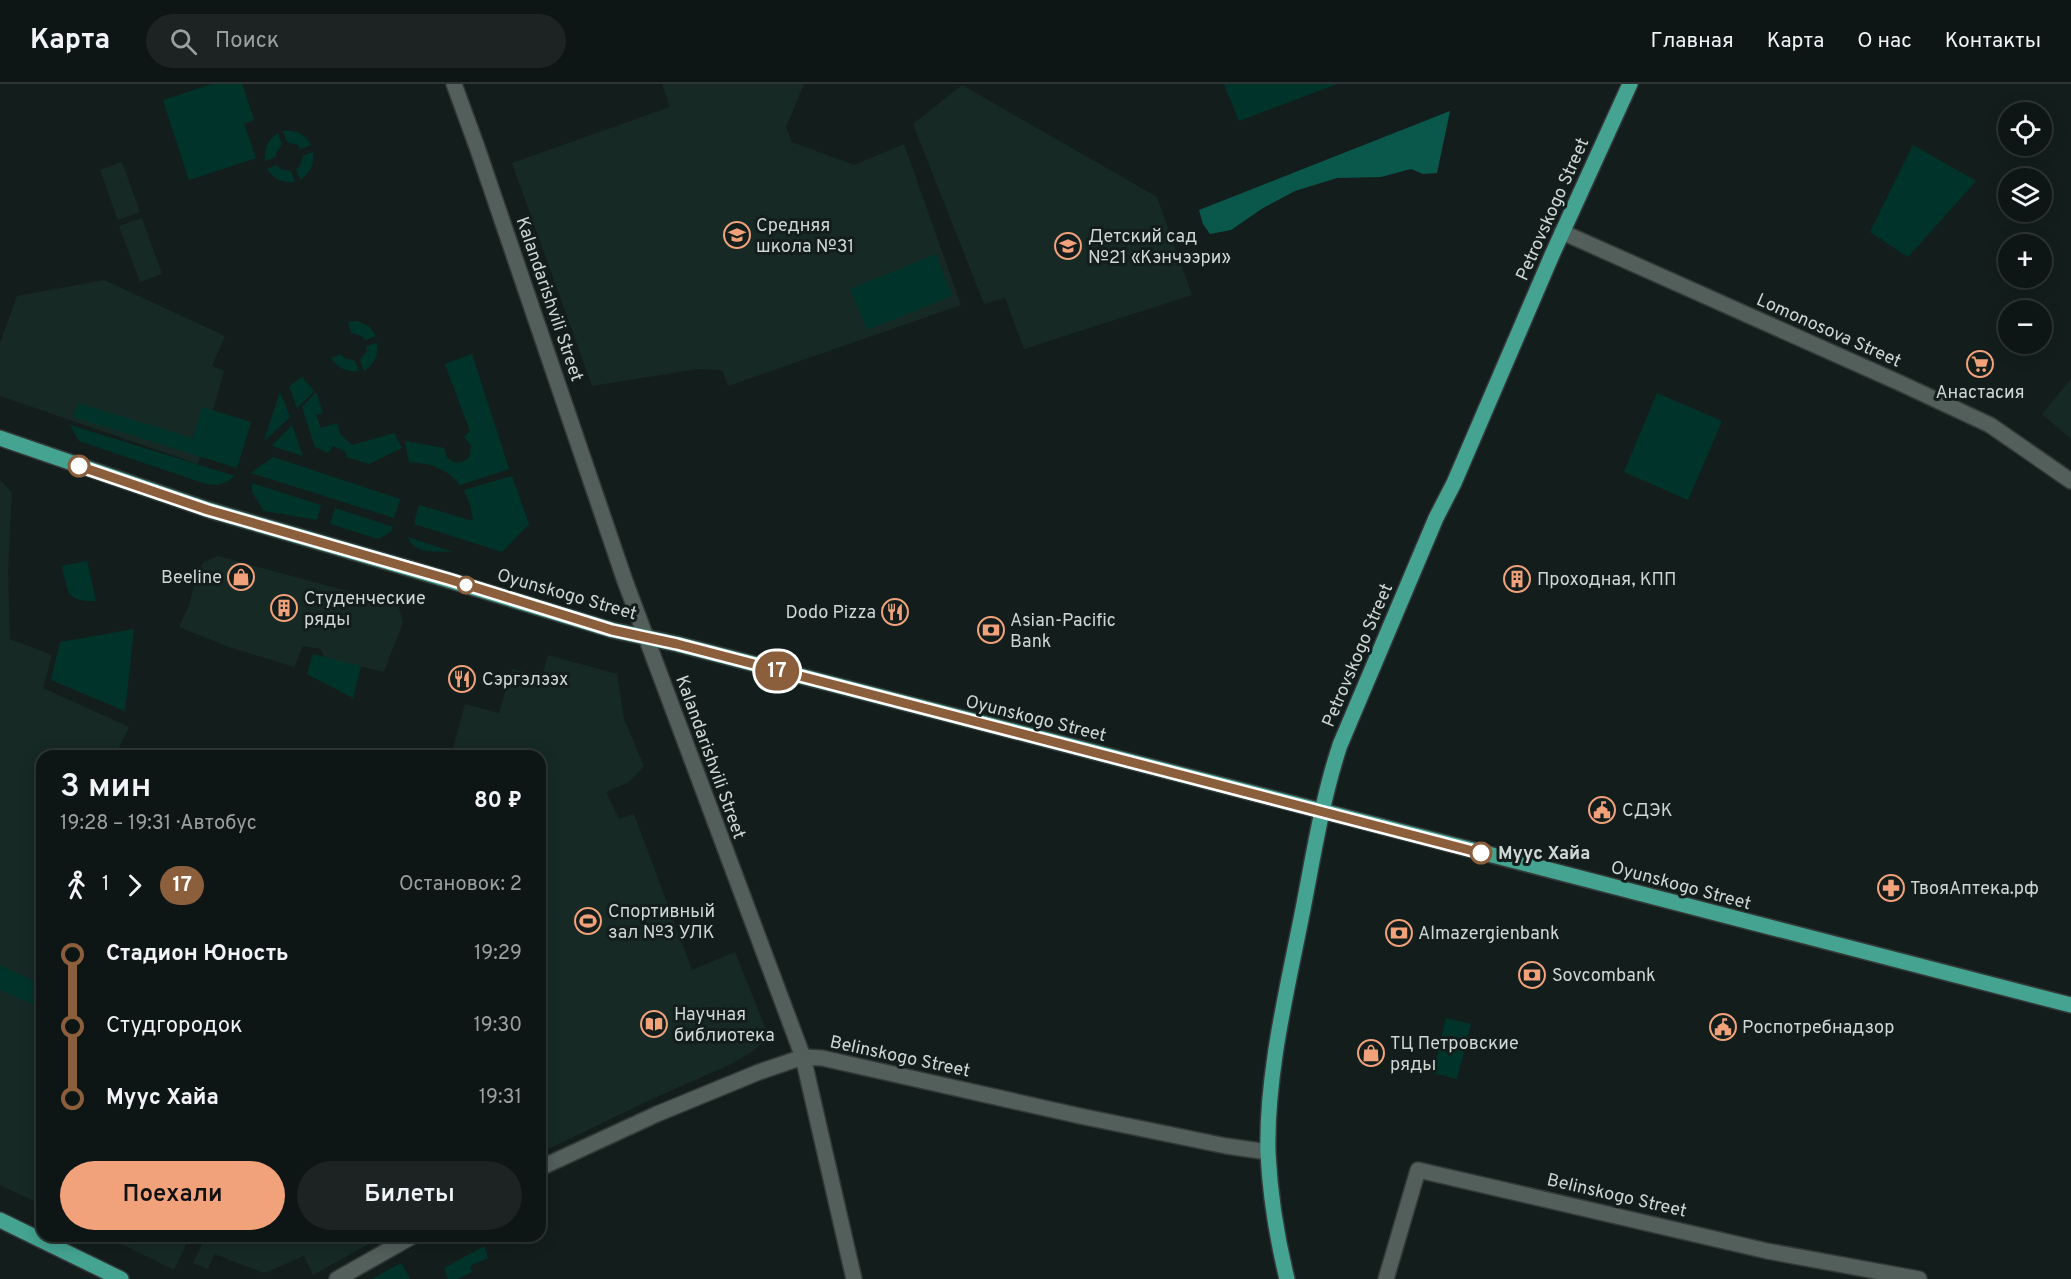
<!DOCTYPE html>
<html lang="ru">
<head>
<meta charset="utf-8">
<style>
  :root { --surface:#0e1615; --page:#1c2322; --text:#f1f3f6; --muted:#9b9fa0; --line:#2e3534; --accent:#f1a27b }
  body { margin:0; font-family:Overpass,sans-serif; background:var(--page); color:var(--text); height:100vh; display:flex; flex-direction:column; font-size:22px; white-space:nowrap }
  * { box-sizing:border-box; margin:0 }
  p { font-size:20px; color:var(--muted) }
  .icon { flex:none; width:33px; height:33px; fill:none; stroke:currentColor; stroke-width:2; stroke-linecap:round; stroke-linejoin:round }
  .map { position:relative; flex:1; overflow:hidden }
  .panel { position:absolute; left:36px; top:666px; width:510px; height:492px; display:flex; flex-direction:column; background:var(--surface); border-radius:18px; box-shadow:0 3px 15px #0003,0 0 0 2px var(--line) }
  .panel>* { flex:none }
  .badge { padding:0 12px; border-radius:20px; font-size:21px; line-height:39px }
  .tools { position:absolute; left:1998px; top:18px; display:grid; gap:12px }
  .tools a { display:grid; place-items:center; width:54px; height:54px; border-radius:50%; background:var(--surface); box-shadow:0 3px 15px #0003,0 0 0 2px var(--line); font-size:30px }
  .map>.badge { position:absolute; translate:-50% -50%; box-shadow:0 0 0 3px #fff }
  .legs { display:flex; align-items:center; gap:9px; height:66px; padding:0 24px; font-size:20px }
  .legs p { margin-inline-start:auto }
  .head { display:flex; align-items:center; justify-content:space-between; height:102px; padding:0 24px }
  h1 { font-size:33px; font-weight:600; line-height:45px }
  .action { display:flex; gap:12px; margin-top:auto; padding:12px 24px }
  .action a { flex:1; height:69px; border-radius:36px; background:var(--accent); color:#111; font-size:24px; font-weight:600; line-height:69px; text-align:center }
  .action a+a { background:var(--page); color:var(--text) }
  ul { padding:0 24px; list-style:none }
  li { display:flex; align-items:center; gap:21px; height:72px; font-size:22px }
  li i { display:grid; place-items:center; width:9px; height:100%; margin:0 8px; background:currentColor }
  li i::after { content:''; width:15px; height:15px; margin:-8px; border:4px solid; border-radius:50%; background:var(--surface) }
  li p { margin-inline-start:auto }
  li:first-child i { background:linear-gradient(#0000 50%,currentColor 0) }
  li:last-child i { background:linear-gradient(currentColor 50%,#0000 0) }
  header { display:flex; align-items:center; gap:36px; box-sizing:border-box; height:84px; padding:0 30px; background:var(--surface); border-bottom:2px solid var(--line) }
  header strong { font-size:28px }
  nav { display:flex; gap:33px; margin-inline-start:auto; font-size:21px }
  .search { width:420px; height:54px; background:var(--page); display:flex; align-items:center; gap:15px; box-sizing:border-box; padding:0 21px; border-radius:33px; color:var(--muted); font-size:22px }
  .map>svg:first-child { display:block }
  .built { fill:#162925 }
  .green { fill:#00342b }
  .forest { fill:#0a584b }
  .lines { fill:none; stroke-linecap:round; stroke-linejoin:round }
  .minor-casing { stroke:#333937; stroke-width:18 }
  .major-casing { stroke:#333937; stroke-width:18 }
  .minor { stroke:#525f5b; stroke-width:15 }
  .major { stroke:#44a391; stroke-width:15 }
  .line-1-casing { stroke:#fff; stroke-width:14 }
  .line-1 { stroke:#8b5e3c; stroke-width:9 }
  .stop-1-dot { fill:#fff; stroke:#8b5e3c; stroke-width:3 }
  .labels { text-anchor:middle; stroke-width:6; stroke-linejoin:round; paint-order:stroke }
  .street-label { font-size:18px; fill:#cfd6d4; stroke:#131e1c }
  .poi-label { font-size:18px; fill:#cfd6d4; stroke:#131e1c; text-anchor:start }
  .stop-label { font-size:18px; font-weight:bold; fill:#cfd6d4; stroke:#131e1c; text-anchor:start }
</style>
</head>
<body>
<header>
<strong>Карта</strong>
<div class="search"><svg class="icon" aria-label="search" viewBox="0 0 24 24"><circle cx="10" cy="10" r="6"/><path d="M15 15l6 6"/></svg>Поиск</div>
<nav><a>Главная</a><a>Карта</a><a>О нас</a><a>Контакты</a></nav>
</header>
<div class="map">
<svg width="2071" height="1195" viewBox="0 0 2071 1195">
  <rect width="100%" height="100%" fill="#131e1c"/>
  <g class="built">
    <path d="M662 0H804L786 43 792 58 854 81 904 60 961 221 728 302 722 286 697 285 592 302 512 79 670 23Z"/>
    <path d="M962 1 1157 113 1192 211 1024 265 1005 214 984 220 913 40Z"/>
    <path d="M122 78 140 128 118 136 100 86Z"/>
    <path d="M142 134 162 190 140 198 119 142Z"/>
    <path d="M104 196 225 252 212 282 224 287 198 380 0 312V259L17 212Z"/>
    <path d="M2071 295V355L2042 330Z"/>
    <path d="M0 396 12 409 8 486 10 555 52 571 43 604 129 643 115 672H42V1121L0 1101Z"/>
    <path d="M218 472 398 521 403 538 384 588 324 573 321 565 303 562 294 583 229 563 179 543 189 521 198 487 204 478Z"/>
    <path d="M548 571 617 590 624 635 644 682 629 698 606 708 619 735 634 730 692 886 735 868 769 953 753 967 729 981 650 1016 540 1069V672H451L465 620 499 629 512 585 542 593Z"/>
    <path d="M105 1152H190L174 1186Z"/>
    <path d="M192 1152H383L313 1191 304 1172 264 1189 214 1170 208 1185 193 1179 203 1158Z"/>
  </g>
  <g class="green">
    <path d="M212 0H242L254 36 244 40 256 74 189 96 163 16Z"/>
    <path d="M1224 0H1337L1239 37Z"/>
    <path d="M283 47C297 46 304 50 311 61L300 65 298 61 287 58Z"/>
    <path d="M278 49 282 60 276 69V73L265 77C264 64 268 56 278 49Z"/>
    <path d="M1913 61 1976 97 1908 173 1870 148Z"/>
    <path d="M313 68C314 81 311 88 300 96L296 85 300 82 303 72Z"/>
    <path d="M277 81 280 85 291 87 295 98C281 99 274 95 267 85Z"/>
    <path d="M936 170 952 212 867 246 850 205Z"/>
    <path d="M357 237 370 243 376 252 365 256 362 252 351 249 348 238Z"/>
    <path d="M377 259C378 272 375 279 364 287L360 276 367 267 366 262Z"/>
    <path d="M341 270 344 274 355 277 359 287C345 288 338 284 331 274Z"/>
    <path d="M472 270 509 385 460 401C447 384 429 379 409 378L405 357 444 364 447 374C455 381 464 380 470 372L471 361 464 353 470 347 445 280Z"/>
    <path d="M302 293 314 307 297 324 289 302Z"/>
    <path d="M280 308 290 333 264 357Z"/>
    <path d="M316 308 323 329 316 331 321 344 337 339 340 350 352 361 394 349 402 364 369 380 347 373 345 367 333 362 328 369 315 363 302 323Z"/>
    <path d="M1657 309 1722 337 1688 416 1624 388Z"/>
    <path d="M78 319 193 354 202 323 251 338 237 384 73 333Z"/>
    <path d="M70 341 235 392C225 400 219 402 206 400L79 357Z"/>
    <path d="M292 341 303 372 272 362Z"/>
    <path d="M273 373 400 415 394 434 251 389Z"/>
    <path d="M512 392 529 440 502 468 414 440 419 421 473 437 471 423 464 406Z"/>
    <path d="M252 399 321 421 317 436 264 427 252 408Z"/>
    <path d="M335 424 393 443 391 448 378 455 330 440Z"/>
    <path d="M408 453 453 468C437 467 414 471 408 453Z"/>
    <path d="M87 477 96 517C66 518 68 508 62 482Z"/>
    <path d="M134 545 125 627 51 596 60 558Z"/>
    <path d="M313 570 361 582 353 614 307 590Z"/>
    <path d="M0 881 42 901V924L0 906Z"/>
    <path d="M1446 934 1471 940 1457 995 1433 989Z"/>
    <path d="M484 1162 488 1174 470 1182 472 1188 457 1195H448L444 1184Z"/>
    <path d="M401 1179 410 1195H372Z"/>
  </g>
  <path class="forest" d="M1450 27 1437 89 1423 90 1411 85 1381 93 1337 94 1295 107 1263 124 1231 146 1210 150 1203 140 1199 126Z"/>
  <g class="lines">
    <defs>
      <g id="minor">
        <path d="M454 0 477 63 625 497 803 973 854 1195"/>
        <path d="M1562 148 1900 299 1990 341 2071 397"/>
        <path d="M540 1084 657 1030 759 988 803 973 822 974 1080 1032 1226 1062 1268 1068"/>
        <path d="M337 1195 413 1152"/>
        <path d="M1386 1195 1418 1086 1767 1167 1919 1195"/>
      </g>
      <g id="major">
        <path d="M0 354 209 426 425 489 612 546 677 560 2071 921"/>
        <path d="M0 1136 121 1195"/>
        <path d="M1287 1195C1277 1154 1270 1112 1268 1069 1266 991 1287 906 1302 830 1313 774 1322 715 1340 661L1436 434 1454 399 1552 171 1630 0"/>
      </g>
    </defs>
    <use href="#minor" class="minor-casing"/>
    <use href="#major" class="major-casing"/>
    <use href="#minor" class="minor"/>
    <use href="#major" class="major"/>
  </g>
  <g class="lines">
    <defs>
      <path id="line-1" d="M79 382 208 426 448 495 612 546 677 560 1481 769"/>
    </defs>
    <use href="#line-1" class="line-1-casing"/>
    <use href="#line-1" class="line-1"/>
  </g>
  <defs>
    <symbol id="school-ring" viewBox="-11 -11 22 22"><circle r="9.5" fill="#131e1c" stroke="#f1a27b" stroke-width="1.5"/><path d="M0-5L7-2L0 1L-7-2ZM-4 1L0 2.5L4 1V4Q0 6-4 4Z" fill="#f1a27b"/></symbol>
    <symbol id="supermarket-ring" viewBox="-11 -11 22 22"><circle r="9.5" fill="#131e1c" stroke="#f1a27b" stroke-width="1.5"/><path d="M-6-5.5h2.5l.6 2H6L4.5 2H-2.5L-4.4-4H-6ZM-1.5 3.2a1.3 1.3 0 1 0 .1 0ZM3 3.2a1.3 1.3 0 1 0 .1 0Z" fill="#f1a27b"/></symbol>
    <symbol id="shop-ring" viewBox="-11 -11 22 22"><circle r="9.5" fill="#131e1c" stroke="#f1a27b" stroke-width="1.5"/><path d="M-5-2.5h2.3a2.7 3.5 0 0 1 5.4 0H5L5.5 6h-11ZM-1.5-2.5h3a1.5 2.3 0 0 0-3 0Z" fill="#f1a27b"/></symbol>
    <symbol id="building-ring" viewBox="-11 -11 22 22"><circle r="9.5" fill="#131e1c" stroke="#f1a27b" stroke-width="1.5"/><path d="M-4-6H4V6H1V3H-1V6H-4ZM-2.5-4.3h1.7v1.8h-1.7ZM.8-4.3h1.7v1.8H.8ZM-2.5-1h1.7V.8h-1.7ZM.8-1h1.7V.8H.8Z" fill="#f1a27b"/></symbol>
    <symbol id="restaurant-ring" viewBox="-11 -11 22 22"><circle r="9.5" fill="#131e1c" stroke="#f1a27b" stroke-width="1.5"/><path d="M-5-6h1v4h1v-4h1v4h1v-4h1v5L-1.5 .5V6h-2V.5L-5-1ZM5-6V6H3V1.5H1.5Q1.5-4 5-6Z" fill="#f1a27b"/></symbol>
    <symbol id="bank-ring" viewBox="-11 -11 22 22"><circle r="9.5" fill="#131e1c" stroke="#f1a27b" stroke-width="1.5"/><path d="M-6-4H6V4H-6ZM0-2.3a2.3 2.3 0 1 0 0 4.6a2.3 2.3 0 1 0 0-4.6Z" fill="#f1a27b"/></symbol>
    <symbol id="civic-ring" viewBox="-11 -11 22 22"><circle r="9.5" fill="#131e1c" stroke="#f1a27b" stroke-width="1.5"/><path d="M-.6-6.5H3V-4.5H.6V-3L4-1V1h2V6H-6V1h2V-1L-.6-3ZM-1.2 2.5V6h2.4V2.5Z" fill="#f1a27b"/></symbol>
    <symbol id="pharmacy-ring" viewBox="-11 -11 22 22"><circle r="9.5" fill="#131e1c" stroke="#f1a27b" stroke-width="1.5"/><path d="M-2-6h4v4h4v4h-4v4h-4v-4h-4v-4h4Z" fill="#f1a27b"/></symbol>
    <symbol id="stadium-ring" viewBox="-11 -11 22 22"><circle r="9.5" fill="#131e1c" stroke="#f1a27b" stroke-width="1.5"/><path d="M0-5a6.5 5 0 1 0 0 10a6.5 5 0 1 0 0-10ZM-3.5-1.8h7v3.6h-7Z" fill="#f1a27b"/></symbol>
    <symbol id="library-ring" viewBox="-11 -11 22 22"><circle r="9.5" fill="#131e1c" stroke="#f1a27b" stroke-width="1.5"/><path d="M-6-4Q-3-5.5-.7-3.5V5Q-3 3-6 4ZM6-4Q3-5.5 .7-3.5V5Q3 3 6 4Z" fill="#f1a27b"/></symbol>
  </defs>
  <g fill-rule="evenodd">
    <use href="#school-ring" x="722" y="136" width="30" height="30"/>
    <use href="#school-ring" x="1053" y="147" width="30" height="30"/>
    <use href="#supermarket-ring" x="1965" y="265" width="30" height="30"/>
    <use href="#shop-ring" x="226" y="478" width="30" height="30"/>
    <use href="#building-ring" x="1502" y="480" width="30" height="30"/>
    <use href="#building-ring" x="269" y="509" width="30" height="30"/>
    <use href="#restaurant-ring" x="880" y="513" width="30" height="30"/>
    <use href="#bank-ring" x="976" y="531" width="30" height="30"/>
    <use href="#restaurant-ring" x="447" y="580" width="30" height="30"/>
    <use href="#civic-ring" x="1587" y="711" width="30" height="30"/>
    <use href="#pharmacy-ring" x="1876" y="789" width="30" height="30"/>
    <use href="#stadium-ring" x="573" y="822" width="30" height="30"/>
    <use href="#bank-ring" x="1384" y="834" width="30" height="30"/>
    <use href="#bank-ring" x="1517" y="876" width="30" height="30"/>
    <use href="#library-ring" x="639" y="925" width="30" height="30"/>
    <use href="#civic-ring" x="1708" y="928" width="30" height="30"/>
    <use href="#shop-ring" x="1356" y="954" width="30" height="30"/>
  </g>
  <g class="stop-1-dot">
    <circle cx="79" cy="382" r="10"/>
    <circle cx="466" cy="501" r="8"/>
    <circle cx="1481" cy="769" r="10"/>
  </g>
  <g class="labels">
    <g class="street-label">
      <text transform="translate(1552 125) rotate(-66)" y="6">Petrovskogo Street</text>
      <text transform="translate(550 215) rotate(71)" y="6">Kalandarishvili Street</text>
      <text transform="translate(1829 246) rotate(24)" y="6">Lomonosova Street</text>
      <text transform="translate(567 510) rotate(16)" y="6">Oyunskogo Street</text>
      <text transform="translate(1357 571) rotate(-67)" y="6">Petrovskogo Street</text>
      <text transform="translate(1036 634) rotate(14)" y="6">Oyunskogo Street</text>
      <text transform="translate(711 673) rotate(70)" y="6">Kalandarishvili Street</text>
      <text transform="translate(1681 801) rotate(15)" y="6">Oyunskogo Street</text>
      <text transform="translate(900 972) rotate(12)" y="6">Belinskogo Street</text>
      <text transform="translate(1617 1111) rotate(13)" y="6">Belinskogo Street</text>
    </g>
    <g class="poi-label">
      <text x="756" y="147">Средняя<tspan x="756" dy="21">школа №31</tspan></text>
      <text x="1088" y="158">Детский сад<tspan x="1088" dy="21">№21 «Кэнчээри»</tspan></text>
      <text x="1980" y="314" text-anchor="middle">Анастасия</text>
      <text x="222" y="499" text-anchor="end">Beeline</text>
      <text x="1537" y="501">Проходная, КПП</text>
      <text x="304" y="520">Студенческие<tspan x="304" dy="21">ряды</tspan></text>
      <text x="876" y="534" text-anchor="end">Dodo Pizza</text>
      <text x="1010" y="542">Asian-Pacific<tspan x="1010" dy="21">Bank</tspan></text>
      <text x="482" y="601">Сэргэлээх</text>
      <text x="1622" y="732">СДЭК</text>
      <text x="1910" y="810">ТвояАптека.рф</text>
      <text x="608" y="833">Спортивный<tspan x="608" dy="21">зал №3 УЛК</tspan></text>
      <text x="1418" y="855">Almazergienbank</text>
      <text x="1552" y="897">Sovcombank</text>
      <text x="674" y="936">Научная<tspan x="674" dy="21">библиотека</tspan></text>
      <text x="1742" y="949">Роспотребнадзор</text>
      <text x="1390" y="965">ТЦ Петровские<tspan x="1390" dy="21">ряды</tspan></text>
    </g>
    <g class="stop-label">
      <text x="1498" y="775">Муус Хайа</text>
    </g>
  </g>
</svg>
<div class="tools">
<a><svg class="icon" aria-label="locate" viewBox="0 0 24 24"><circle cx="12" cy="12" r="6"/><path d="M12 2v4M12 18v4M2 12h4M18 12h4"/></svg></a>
<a><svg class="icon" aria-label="layers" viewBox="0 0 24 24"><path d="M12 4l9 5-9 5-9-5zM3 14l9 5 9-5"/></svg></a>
<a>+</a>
<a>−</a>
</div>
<b class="badge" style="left:777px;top:587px;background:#8b5e3c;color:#fff">17</b>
<section class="panel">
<div class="head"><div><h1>3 мин</h1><p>19:28 – 19:31 · Автобус</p></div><b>80 ₽</b></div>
<div class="legs"><svg class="icon" aria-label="walk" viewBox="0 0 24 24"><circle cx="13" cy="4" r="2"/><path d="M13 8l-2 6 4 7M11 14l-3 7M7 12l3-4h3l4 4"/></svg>1<svg class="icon" aria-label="forward" viewBox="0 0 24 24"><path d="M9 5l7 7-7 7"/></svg><b class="badge" style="background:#8b5e3c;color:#fff">17</b><p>Остановок: 2</p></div>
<ul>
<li><i style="color:#8b5e3c"></i><b>Стадион Юность</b><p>19:29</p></li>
<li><i style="color:#8b5e3c"></i><span>Студгородок</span><p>19:30</p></li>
<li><i style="color:#8b5e3c"></i><b>Муус Хайа</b><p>19:31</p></li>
</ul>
<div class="action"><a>Поехали</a><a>Билеты</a></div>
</section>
</div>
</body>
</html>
